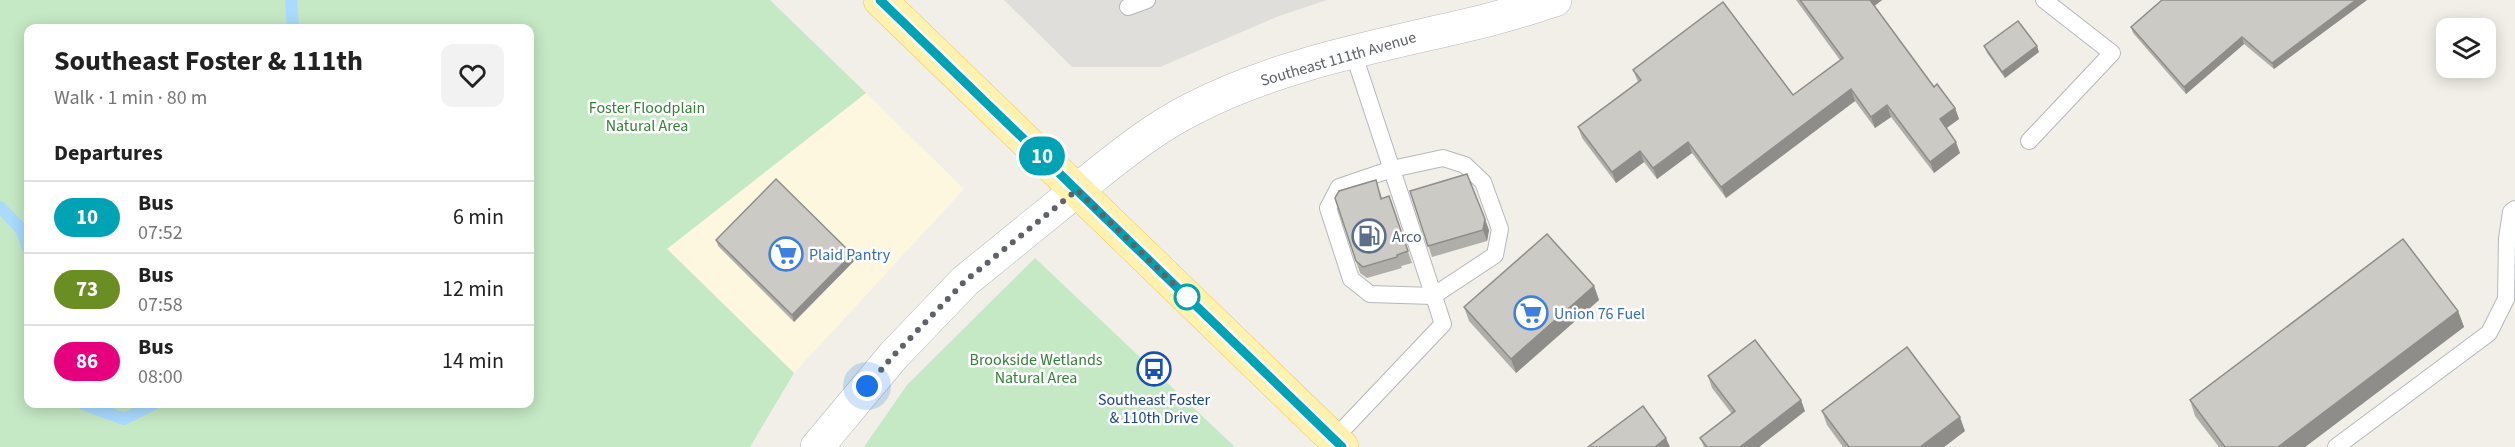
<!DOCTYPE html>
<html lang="en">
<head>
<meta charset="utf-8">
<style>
  :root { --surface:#fff; --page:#f2f2f2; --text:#222; --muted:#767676; --line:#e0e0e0 }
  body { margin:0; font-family:"Source Sans 3",sans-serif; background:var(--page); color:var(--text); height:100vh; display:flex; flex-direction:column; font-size:22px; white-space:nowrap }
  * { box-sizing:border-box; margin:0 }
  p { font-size:20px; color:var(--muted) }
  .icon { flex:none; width:33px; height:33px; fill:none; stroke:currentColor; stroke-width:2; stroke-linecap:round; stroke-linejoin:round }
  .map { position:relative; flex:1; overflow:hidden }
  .drawer { position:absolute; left:24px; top:24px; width:510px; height:384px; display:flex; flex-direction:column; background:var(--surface); border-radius:12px; box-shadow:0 3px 15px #0003 }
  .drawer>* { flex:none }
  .badge { padding:0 12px; border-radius:20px; font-size:21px; line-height:39px }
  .controls { position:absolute; left:2436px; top:18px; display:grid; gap:12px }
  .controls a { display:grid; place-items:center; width:60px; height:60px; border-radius:12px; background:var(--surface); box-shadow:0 3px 15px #0003; font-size:30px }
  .you { position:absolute; width:30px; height:30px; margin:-15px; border:4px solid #fff; border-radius:50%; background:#1a73e8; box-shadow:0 0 0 9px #1a73e833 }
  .map>.badge { position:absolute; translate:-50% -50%; box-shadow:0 0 0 3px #fff }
  h2 { padding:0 30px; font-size:22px; line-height:54px }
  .round { display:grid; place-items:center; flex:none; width:63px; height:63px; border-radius:12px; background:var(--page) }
  .overview { display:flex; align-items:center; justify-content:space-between; height:102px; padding:0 30px }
  h1 { font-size:28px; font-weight:700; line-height:45px }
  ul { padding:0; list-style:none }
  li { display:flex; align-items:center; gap:18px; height:72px; padding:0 30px; border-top:2px solid var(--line) }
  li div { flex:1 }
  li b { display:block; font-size:22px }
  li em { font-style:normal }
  li .badge { min-width:66px; font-weight:700; text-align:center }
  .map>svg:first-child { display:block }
  .commercial { fill:#fef7e0 }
  .industrial { fill:#e0deda }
  .green { fill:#c5e8c5; fill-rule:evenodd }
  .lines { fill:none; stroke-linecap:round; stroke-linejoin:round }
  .stream { stroke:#aadaff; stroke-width:12 }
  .service-casing { stroke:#b5b8bc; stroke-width:18 }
  .tertiary-casing { stroke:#b5b8bc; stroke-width:34 }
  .secondary-casing { stroke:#b6babf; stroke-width:34 }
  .primary-casing { stroke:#f2c960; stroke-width:34 }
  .service { stroke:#fff; stroke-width:16 }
  .tertiary { stroke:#fff; stroke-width:33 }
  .secondary { stroke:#fff; stroke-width:33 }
  .primary { stroke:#fff2af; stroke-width:33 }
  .wall { fill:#afaea9 }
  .shaded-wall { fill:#8f8d8a }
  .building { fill:#cccac5; stroke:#8f8d8a; stroke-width:1.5 }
  .line-casing { stroke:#fff; stroke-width:14 }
  .line { stroke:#00a3b4; stroke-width:9 }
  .walk { stroke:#5f6368; stroke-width:6; stroke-dasharray:0 10.8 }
  .stop-dot { fill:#fff; stroke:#00a3b4; stroke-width:3 }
  .labels { text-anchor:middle; stroke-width:5; stroke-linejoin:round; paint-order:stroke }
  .street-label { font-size:16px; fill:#5f6368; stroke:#fff }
  .park-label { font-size:16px; fill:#348238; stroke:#fff }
  .service-label { font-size:16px; fill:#4e5e75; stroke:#fff; text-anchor:start }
  .shop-label { font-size:16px; fill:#366cbe; stroke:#fff; text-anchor:start }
  .transit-label { font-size:16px; fill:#164399; stroke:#fff }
</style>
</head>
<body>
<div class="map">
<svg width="2515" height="447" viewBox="0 0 2515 447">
  <rect width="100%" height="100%" fill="#f1efe8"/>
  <path class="commercial" d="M866 93 964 189 794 373 667 248Z"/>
  <path class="industrial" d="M1004 0H1327L1279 16 1160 67H1072Z"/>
  <g class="green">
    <path d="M0 0H770L866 93 667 249 794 373 750 447H0ZM28 28H530V404H28Z"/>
    <path d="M1035 258 1234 446 1232 447H864L907 385Z"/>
  </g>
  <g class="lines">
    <g class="stream">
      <path d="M291 0 293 28"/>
      <path d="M0 207 21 229 28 248"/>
      <path d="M83 404 124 419 154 404"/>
    </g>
    <defs>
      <g id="service">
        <path d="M1128 7 1147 0"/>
        <path d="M2029 141 2112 53 2044 0"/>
        <path d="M1443 158 1465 165 1483 182 1500 229 1495 255 1433 296 1370 294 1351 279 1328 208 1339 187 1392 169Z"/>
        <path d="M1331 442 1443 324 1353 52"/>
        <path d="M2336 447 2489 333 2506 299 2507 239 2511 212 2515 209"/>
      </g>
      <path id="tertiary" d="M1077 190C1114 161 1150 130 1192 109 1281 63 1380 46 1476 23 1503 17 1529 8 1555 0"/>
      <path id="secondary" d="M817 447 894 355 965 281 1077 190"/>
      <path id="primary" d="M880 0 1342 447"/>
    </defs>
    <use href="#service" class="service-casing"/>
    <use href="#tertiary" class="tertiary-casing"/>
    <use href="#secondary" class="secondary-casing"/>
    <use href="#primary" class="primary-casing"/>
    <use href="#service" class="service"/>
    <use href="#tertiary" class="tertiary"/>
    <use href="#secondary" class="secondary"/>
    <use href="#primary" class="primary"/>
  </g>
  <g class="wall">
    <path d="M1796 0H1882L1874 6 1934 87 1955 108 1959 119 1946 128 1960 153 1934 173 1891 117 1875 128 1855 101 1726 198 1692 153 1657 179 1644 162 1616 183 1582 138 1578 127 1638 82 1633 70 1793 95 1840 60Z"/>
    <path d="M2367 0 2274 69 2244 44 2186 94 2133 33 2131 27Z"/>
    <path d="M1984 46 2039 52 2005 78 1987 53Z"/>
    <path d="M1410 191 1489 230 1487 241 1432 257Z"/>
    <path d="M1380 192 1382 198 1389 196 1412 263 1401 266 1402 268 1367 278 1360 273 1356 261Z"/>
    <path d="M716 240 854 261 794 322 718 246Z"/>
    <path d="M1594 286 1599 300 1516 373 1469 321 1464 307Z"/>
    <path d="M2458 311 2464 327 2305 447H2219L2195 416 2190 400Z"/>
    <path d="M1708 376 1805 411 1759 447H1704L1700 438 1732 414 1712 388Z"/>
    <path d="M1822 411 1965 431 1944 447H1843L1827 425Z"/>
  </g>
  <g class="shaded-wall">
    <path d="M1869 0H1882L1872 8Z"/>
    <path d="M2356 0H2367L2274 69 2272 63Z"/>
    <path d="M2242 37 2244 44 2186 94 2184 87Z"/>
    <path d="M2037 46 2039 52 2005 78 2002 72Z"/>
    <path d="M1851 89 1855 101 1726 198 1721 187Z"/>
    <path d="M1887 105 1891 117 1875 128 1871 117Z"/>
    <path d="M1955 108 1959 119 1944 130 1940 119Z"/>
    <path d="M1688 142 1692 153 1657 179 1653 168Z"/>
    <path d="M1956 142 1960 153 1934 173 1930 162Z"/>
    <path d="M1640 151 1644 162 1616 183 1612 172Z"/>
    <path d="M1485 219 1489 230 1487 241 1483 230Z"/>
    <path d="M852 254 854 261 794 322 792 315Z"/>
    <path d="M1594 286 1599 300 1516 373 1511 359Z"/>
    <path d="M2458 311 2464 327 2305 447H2278Z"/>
    <path d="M1801 400 1805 411 1759 447H1740Z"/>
    <path d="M1960 417 1965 431 1944 447H1920Z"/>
    <path d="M1666 438 1670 447H1655Z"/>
  </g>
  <g class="building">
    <path d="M1800 0H1870L1934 87 1937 84 1955 108 1940 119 1956 142 1930 162 1887 105 1871 117 1851 89 1721 187 1688 142 1653 168 1640 151 1612 172 1578 127 1641 80 1633 70 1723 2 1793 95 1843 58Z"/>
    <path d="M2162 0H2356L2272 63 2242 37 2184 87 2131 27Z"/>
    <path d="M2018 21 2037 46 2002 72 1984 46Z"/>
    <path d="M1467 174 1485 219 1483 230 1428 246 1410 191Z"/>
    <path d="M776 179 852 254 792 315 716 240Z"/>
    <path d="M1376 180 1381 199 1389 196 1408 251 1397 255V257L1363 267 1356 261 1335 198 1339 191Z"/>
    <path d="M1547 234 1594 286 1511 359 1464 307Z"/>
    <path d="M2403 239 2458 311 2278 447H2225L2190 400Z"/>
    <path d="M1755 340 1801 400 1740 447H1707L1700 438 1735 411 1708 376Z"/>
    <path d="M1907 347 1960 417 1920 447H1849L1822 411Z"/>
    <path d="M1643 406 1666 438 1655 447H1588Z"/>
  </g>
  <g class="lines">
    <defs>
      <path id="line" d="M880 0 1342 447"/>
    </defs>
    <use href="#line" class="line-casing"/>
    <use href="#line" class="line"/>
    <path class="walk" d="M867 386 894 355 965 281 1077 190 1191 301 1187 297"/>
  </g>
  <defs>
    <symbol id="fuel-ring" viewBox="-11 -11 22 22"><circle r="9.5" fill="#fff" stroke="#5c6f8a" stroke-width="1.5"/><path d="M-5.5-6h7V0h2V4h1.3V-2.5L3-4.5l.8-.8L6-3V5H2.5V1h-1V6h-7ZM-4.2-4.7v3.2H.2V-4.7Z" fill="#5c6f8a"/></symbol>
    <symbol id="supermarket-ring" viewBox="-11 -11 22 22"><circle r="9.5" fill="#fff" stroke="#3f7fe0" stroke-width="1.5"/><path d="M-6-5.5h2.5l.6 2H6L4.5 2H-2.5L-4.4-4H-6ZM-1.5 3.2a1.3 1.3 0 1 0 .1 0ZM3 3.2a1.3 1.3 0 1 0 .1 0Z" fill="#3f7fe0"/></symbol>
    <symbol id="bus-ring" viewBox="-11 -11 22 22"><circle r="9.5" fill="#fff" stroke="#1a4fb4" stroke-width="1.5"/><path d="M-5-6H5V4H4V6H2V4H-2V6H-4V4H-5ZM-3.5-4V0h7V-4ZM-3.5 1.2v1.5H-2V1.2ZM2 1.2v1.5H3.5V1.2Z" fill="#1a4fb4"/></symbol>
  </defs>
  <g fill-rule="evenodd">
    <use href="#fuel-ring" x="1350" y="217" width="38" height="38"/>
    <use href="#supermarket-ring" x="767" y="235" width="38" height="38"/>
    <use href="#supermarket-ring" x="1512" y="294" width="38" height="38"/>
    <use href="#bus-ring" x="1135" y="350" width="38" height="38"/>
  </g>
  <circle class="stop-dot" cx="1187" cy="297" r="12"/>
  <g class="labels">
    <g class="street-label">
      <text transform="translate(1338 58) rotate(-16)" y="6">Southeast 111th Avenue</text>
    </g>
    <g class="park-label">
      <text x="647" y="113">Foster Floodplain<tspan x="647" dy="18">Natural Area</tspan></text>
      <text x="1036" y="365">Brookside Wetlands<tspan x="1036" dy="18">Natural Area</tspan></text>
    </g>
    <g class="service-label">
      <text x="1392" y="242">Arco</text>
    </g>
    <g class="shop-label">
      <text x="809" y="260">Plaid Pantry</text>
      <text x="1554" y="319">Union 76 Fuel</text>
    </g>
    <g class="transit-label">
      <text x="1154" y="405">Southeast Foster<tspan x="1154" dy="18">&amp; 110th Drive</tspan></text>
    </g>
  </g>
</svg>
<div class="controls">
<a><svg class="icon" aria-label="layers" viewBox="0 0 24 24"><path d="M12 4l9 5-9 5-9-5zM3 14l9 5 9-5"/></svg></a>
</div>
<div class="you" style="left:867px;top:386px"></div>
<b class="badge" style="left:1042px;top:156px;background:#00a3b4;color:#fff">10</b>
<section class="drawer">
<div class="overview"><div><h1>Southeast Foster &amp; 111th</h1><p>Walk · 1 min · 80 m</p></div><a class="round"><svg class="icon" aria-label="heart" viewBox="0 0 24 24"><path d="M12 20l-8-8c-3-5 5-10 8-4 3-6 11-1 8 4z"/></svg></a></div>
<h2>Departures</h2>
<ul>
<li><span class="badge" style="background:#00a3b4;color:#fff">10</span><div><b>Bus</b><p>07:52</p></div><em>6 min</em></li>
<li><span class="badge" style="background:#6b8e23;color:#fff">73</span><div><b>Bus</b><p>07:58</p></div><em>12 min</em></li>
<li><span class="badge" style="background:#e6007e;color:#fff">86</span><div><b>Bus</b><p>08:00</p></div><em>14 min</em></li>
</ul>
</section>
</div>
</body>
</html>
